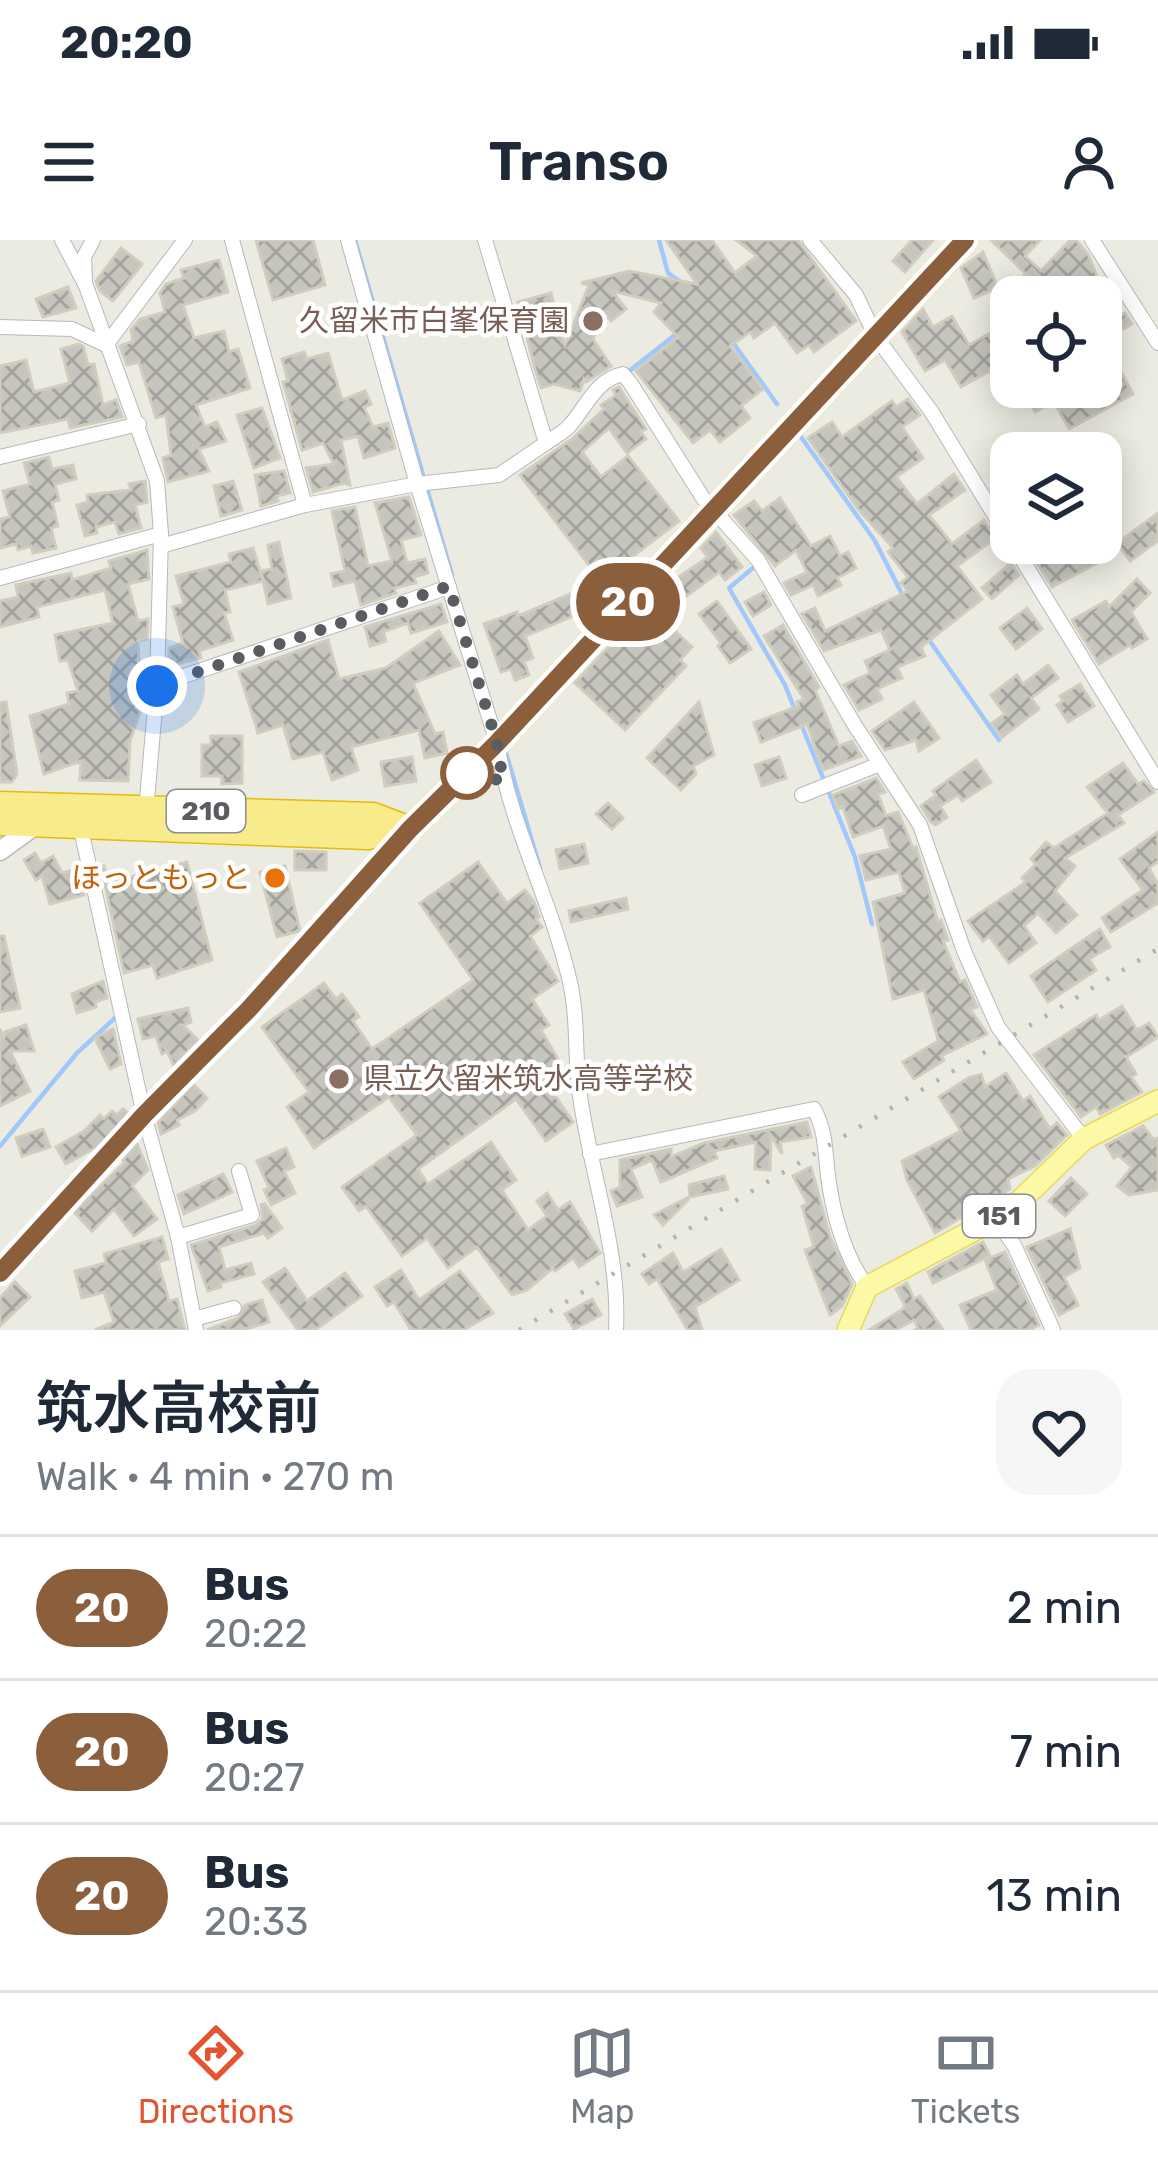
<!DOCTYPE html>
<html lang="en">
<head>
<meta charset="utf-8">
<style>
  :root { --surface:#fff; --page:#f6f6f7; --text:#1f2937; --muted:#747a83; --line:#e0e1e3; --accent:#e15631 }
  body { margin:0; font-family:Rubik,"Noto Sans JP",sans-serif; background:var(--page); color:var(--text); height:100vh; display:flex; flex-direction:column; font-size:45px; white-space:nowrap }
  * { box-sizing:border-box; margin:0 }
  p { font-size:39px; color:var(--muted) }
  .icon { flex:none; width:66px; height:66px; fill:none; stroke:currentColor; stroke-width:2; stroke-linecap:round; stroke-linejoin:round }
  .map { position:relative; height:1090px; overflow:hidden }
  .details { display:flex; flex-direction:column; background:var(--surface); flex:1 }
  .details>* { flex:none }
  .badge { padding:0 24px; border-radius:39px; font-size:42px; line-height:78px }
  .controls { position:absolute; left:990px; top:36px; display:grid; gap:24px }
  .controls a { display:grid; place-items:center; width:132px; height:132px; border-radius:24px; background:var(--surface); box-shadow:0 6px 30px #0003; font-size:60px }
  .you { position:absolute; width:60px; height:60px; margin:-30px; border:9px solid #fff; border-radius:50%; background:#1a73e8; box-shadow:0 0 0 18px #1a73e833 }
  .map>.badge { position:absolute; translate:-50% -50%; box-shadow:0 0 0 6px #fff }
  .round { display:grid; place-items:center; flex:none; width:126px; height:126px; border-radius:36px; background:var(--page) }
  .overview { display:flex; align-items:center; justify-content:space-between; height:204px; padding:0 36px }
  h1 { font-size:57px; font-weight:600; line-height:90px }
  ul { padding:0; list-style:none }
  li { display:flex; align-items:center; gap:36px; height:144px; padding:0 36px; border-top:3px solid var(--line) }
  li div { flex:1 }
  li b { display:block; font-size:45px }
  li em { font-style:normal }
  li .badge { min-width:132px; font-weight:700; text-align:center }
  .status { display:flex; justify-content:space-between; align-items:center; height:84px; padding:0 60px; background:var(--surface); direction:ltr }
  .status svg { height:33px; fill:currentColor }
  header { display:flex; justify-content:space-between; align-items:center; height:156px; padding:0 36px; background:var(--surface); font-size:54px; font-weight:600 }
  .tabs { display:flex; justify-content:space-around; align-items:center; height:168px; border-top:3px solid var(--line); background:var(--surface); font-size:33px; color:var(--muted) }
  .tabs a { display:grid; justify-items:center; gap:6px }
  .tabs .current { color:var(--accent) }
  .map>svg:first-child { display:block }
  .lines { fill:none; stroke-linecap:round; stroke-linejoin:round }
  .stream { stroke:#a1c8fb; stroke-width:4.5 }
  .building { fill:url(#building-cross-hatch); stroke:#d0cdbf; stroke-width:3 }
  .street-casing { stroke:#b6b8bd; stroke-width:16 }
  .secondary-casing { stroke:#b7b9bf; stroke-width:21 }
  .primary-casing { stroke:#ebd65b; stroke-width:24 }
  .highway-casing { stroke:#e3bc09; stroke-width:27 }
  .street { stroke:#fff; stroke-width:14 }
  .secondary { stroke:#fff; stroke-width:18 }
  .primary { stroke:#fbf9a6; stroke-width:21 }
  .highway { stroke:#f8eb8b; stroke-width:24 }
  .rail { stroke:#b2b3b3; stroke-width:4.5; stroke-dasharray:3 15; stroke-linecap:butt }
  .line-casing { stroke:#fff; stroke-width:27 }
  .line { stroke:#8b5e3c; stroke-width:18 }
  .walk { stroke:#595c61; stroke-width:12; stroke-dasharray:0 21.6 }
  .education-dot { fill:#8d6e63; stroke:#fff; stroke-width:4.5 }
  .stop-dot { fill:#fff; stroke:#8b5e3c; stroke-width:6 }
  .food-dot { fill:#e8710a; stroke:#fff; stroke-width:4.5 }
  .labels { text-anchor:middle; stroke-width:9; stroke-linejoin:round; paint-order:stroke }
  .shield { fill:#fff; stroke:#8b8d90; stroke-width:3 }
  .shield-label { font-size:27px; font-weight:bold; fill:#595c61 }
  .education-label { font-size:30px; fill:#785e54; stroke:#fff; text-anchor:end }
  .food-label { font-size:30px; fill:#c56008; stroke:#fff; text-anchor:end }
</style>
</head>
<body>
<div class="status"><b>20:20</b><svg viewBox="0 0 49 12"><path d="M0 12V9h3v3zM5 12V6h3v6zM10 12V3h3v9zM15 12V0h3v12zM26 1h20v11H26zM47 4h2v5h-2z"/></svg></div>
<header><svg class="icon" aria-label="menu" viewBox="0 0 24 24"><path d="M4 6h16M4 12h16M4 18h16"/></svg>Transo<svg class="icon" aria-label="person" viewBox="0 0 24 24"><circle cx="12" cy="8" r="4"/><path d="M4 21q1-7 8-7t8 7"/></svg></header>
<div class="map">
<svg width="1158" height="1090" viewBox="0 0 1158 1090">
  <defs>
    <pattern id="building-cross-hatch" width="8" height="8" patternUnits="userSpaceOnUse" patternTransform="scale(3)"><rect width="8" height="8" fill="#c6c5be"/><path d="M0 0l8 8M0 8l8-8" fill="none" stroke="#a4a39e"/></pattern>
  </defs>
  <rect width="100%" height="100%" fill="#ecebe1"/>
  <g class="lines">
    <g class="stream">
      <path d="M355 0 452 335"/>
      <path d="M659 0 668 33 681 42"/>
      <path d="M731 100 777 164"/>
      <path d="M628 132 680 91"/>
      <path d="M799 194 875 301 903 356"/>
      <path d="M753 328 729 348 785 445 795 470"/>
      <path d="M927 397 999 500"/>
      <path d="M800 481 855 617 872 684"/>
      <path d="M504 506 540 628"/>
      <path d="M0 906 77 813 116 777"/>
    </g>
  </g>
  <g class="building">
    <path d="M256 0H313L325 45 273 60Z"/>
    <path d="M666 0H712L735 33 757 16 736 0H798L856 81 814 112 809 105 797 113 775 83 754 98 750 92 730 106 763 149 741 166 750 178 720 202 710 190 693 203 636 131 678 97 654 72 661 63 612 51 626 69 611 81 604 72 593 99 611 126 586 142 584 139 580 151 554 144 541 148 535 129 518 62 551 53 565 105 589 45 581 43 629 31 697 44Z"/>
    <path d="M912 0H933L905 32 893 21Z"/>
    <path d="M991 0H1040L1025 16 1041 31 1070 0H1076L1088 14 1105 57H1010L1006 51 1026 34Z"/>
    <path d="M121 8 142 24 113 61 100 51 96 41Z"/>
    <path d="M983 12 998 48 974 58 961 28Z"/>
    <path d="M219 20 228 52 183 65 194 98 224 91 229 112 238 109 250 148 196 165 205 187 217 182 226 201 199 209 209 231 168 242 163 218 171 215 166 175 156 178 139 122 127 125 120 106 133 101 131 90 140 79 165 72 160 53 166 44 184 38 181 30Z"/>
    <path d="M68 47 76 68 43 77 36 59Z"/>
    <path d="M1113 68 1118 77 1125 73 1132 84 1101 102V75Z"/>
    <path d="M923 69 933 87 952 76 969 105 1011 81V119L961 147 945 120 925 131 902 92Z"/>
    <path d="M78 104 83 106 88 125 94 124 103 165 116 160 122 177 70 188 68 179 0 193V126L26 120 34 152 70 143 61 109Z"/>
    <path d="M304 112 307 119 328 113 342 160 365 151 371 164 364 167 373 187 388 183 395 208 364 218 358 196 341 200 350 245 344 243 313 252 306 228 334 224 323 203 302 210 283 142 288 141 282 119Z"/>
    <path d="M1121 132 1133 154 1069 189 1057 167 1101 147V143Z"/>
    <path d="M619 147 646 189 641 192 646 199 627 213 609 188 582 212 601 237 628 216 679 281 601 341 520 235 573 198 604 169 601 165 616 155 613 150Z"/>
    <path d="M1022 147H1042L1051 163 1035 172Z"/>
    <path d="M908 159 920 175 902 187 923 218 896 237 917 264 954 234 965 250 929 275 952 304 984 280 996 298 957 326 982 359 921 407 925 416 897 427 902 438 877 449 882 459 859 470 844 445 870 433 865 421 890 410 881 390 824 411 802 374 815 368 825 391 908 351 901 343 908 337 888 312 893 308 859 270 808 198 832 182 842 197 892 161 896 167Z"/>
    <path d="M262 168 280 218 254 228 237 175Z"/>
    <path d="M49 217 52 229 73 225 76 239 55 244 59 260 52 262 58 286 51 288 56 308 33 313 31 306 18 310 16 304 0 308V279L10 277 3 251 30 244 24 223Z"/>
    <path d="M284 231 290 253 277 256 278 261 261 266 255 235Z"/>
    <path d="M1011 240V278L995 254Z"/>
    <path d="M145 241 147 262 135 265 141 288 119 294 115 282 96 287 97 293 85 296 77 265 88 262 87 255 131 250 129 244Z"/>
    <path d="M233 241 242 270 221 276 214 246Z"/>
    <path d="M409 257 421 295 401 300 407 323 425 319 428 333 414 337 416 343 394 348 396 353 361 365 355 341 334 346 331 334 345 331 332 271 355 267 368 326 392 321 375 263Z"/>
    <path d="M780 258 811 306 830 296 840 316 848 312 856 328 837 338 841 345 818 356 813 345 791 355 784 343 807 332 796 310 775 326 734 275 754 261 762 271Z"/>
    <path d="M1158 273V301L1130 321 1117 303Z"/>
    <path d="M716 292 742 327 725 340 719 332 684 358 671 342 708 317 701 308Z"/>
    <path d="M279 302 291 358 268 364 261 331 272 329 268 305Z"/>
    <path d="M1081 303H1109L1114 314 1052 347 1037 323Z"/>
    <path d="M253 308 263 341 225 350 230 372 224 373 233 400 199 411 201 418 169 426V408L183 403 173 367 184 364 176 336 231 322 229 314Z"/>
    <path d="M147 310 149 339 128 344 138 381 148 379 147 399 138 401 141 469 130 501 128 541 80 540 81 521 44 534 30 476 69 464 67 453 78 451 68 420 60 421 55 395 113 383 105 350 37 367 39 377 0 387V361L18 357 16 345 71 333 72 340 111 328 109 321Z"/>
    <path d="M1011 323 1019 335 992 359 982 348Z"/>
    <path d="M1137 339 1150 353 1131 372 1147 399 1132 408 1130 405 1099 424 1072 380 1106 361 1109 367Z"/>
    <path d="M580 350 588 370 525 396 533 418 524 421 529 435 515 440 511 429 501 432 484 384 517 372 518 376Z"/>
    <path d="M764 352 771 365 753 376 745 362Z"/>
    <path d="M717 361 751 409 730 423 718 406 721 403 699 374Z"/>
    <path d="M441 364 447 382 411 393 408 383 383 392 386 401 370 406 365 387Z"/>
    <path d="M648 365 692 407 680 420 686 426 625 490 575 443Z"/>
    <path d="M1027 368 1042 389 1016 409 1000 388Z"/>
    <path d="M783 385 819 447 815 450 839 506 852 501 861 516 823 530 807 484 761 502 754 483 799 466 797 462 804 459 764 396Z"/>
    <path d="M439 391 460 425 413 443 435 494 443 492 447 513 425 518 419 490 351 507 358 530 332 540 323 512 293 519 283 485 258 493 239 432 328 400 339 439 386 428Z"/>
    <path d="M1048 425 1058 438 1031 458 1039 469 1002 497 992 483 1005 474 991 455 1017 435 1023 444Z"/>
    <path d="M1080 444 1094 466 1068 482 1057 465 1063 461 1060 456Z"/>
    <path d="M6 462 17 534 12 542H0V463Z"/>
    <path d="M699 462 714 515 693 526 696 534 681 550 647 518Z"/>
    <path d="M914 462 939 498 919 511 916 500 885 510 872 491Z"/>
    <path d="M211 496H242V543L222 544V536H202V505H211Z"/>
    <path d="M412 517 416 541 385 546 381 522Z"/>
    <path d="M779 517 786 538 762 546 755 525Z"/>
    <path d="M976 520 991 542 962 561 958 555 940 566 947 577 936 585 931 582 921 566 936 555 933 551Z"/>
    <path d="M1123 523 1138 544 1144 541 1154 552 1118 575 1124 583 1065 618 1075 626 1055 651 1077 675 1056 693 1038 673 1024 686 1036 703 1009 723 989 696 983 701 968 681 1026 642 1022 638 1036 624 1031 619 1046 602 1054 608 1108 573 1087 547Z"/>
    <path d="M876 538 885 552 878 554 886 576 898 572 913 608 916 607 938 682 941 680 948 700 943 701 960 742 965 740 977 767 970 769 987 794 941 816 944 820 914 839 903 822 938 801 937 796 924 750 893 759 873 662 905 653 899 632 866 640 860 616 891 609 883 586 853 597 843 567 838 569 833 555Z"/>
    <path d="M608 563 623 578 612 589 596 574Z"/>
    <path d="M1158 592V621L1149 628 1158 645V663L1111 692 1102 678 1143 650 1120 619Z"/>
    <path d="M584 604 588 623 560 629 556 610Z"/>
    <path d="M295 611 326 612V630H295Z"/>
    <path d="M35 613 41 623 53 616 62 633 77 629 84 655 50 664 42 636 36 640 24 620Z"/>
    <path d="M187 622 212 720 157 738 153 725 124 733 101 626H104L108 643Z"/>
    <path d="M478 622 507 663 525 650 534 662 539 677 536 679 542 687 530 696 558 741 532 759 549 785 541 790 562 826 544 839 573 882 546 901 516 859 418 929 428 944 491 902 516 940 502 950 528 990 547 976 537 961 547 953 558 970 570 962 600 1013 579 1027 573 1018 555 1031 553 1028 527 1050 512 1055 477 1007 448 1028 427 998 402 1016 366 966 359 971 342 947 417 895 389 857 314 908 287 867 309 852 262 787 324 743 336 759 342 754 359 777 353 781 372 809 473 740 420 663Z"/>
    <path d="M285 626 300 691 277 697 260 632Z"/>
    <path d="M626 658 628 669 571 682 569 671Z"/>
    <path d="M1100 689 1110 707 1089 719 1096 730 1048 762 1031 736Z"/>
    <path d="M0 696H4L20 768 0 772Z"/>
    <path d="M103 741 107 758 95 762 96 767 77 773 72 754Z"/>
    <path d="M1122 766 1137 790 1149 783 1158 797 1126 817 1136 834 1131 837 1142 852 1100 874 1096 867 1081 877 1034 815 1096 775 1099 780Z"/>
    <path d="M188 768 191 782 183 785 198 800 174 826 167 811 162 814 156 796 143 799 138 779Z"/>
    <path d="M26 785 34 811H10L30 851 0 866V790L4 797 5 792Z"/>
    <path d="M113 789 121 824 110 829 95 798Z"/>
    <path d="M1006 833 1023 861 1030 856 1050 889 1057 883 1067 895 1035 926 1008 939 1010 949 935 993 907 940 902 921 961 891 939 857 968 838 981 834 985 847Z"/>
    <path d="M193 844 207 858 195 871 177 880 179 885 161 894 158 883Z"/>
    <path d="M123 869 129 874 100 905 66 924 56 907 84 891 100 875 104 879 112 871 117 875Z"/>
    <path d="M807 882 811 897 780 902 782 914 771 896 770 930 755 929 756 902 714 911 717 918 661 942 652 920 631 929 642 957 617 966 611 951 620 947V920L671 909V917L704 903Z"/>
    <path d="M1143 886 1153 899 1158 898V950L1129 955 1117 946 1132 927 1118 915 1114 918 1106 905Z"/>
    <path d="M43 889 50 907 22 916 16 898Z"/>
    <path d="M137 904 148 930 132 946 157 979 134 996 114 969 92 991 74 972 125 922 123 920Z"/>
    <path d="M286 908 294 927 284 931 295 953 271 965 264 950 269 948 257 921Z"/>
    <path d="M811 927 830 997 852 1044 842 1066 830 1075 805 1010 814 1007 802 966 808 964 793 936Z"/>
    <path d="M223 934 232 952 184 974 178 955Z"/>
    <path d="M724 936 728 949 690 957 689 945Z"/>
    <path d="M1071 938 1087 954 1065 976 1049 961Z"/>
    <path d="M687 958 688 960 663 985 654 975Z"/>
    <path d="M265 964 282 988 268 998 264 993 219 1007 225 1030 251 1023 254 1034 220 1043 221 1047 208 1051 191 1005 256 985 263 979 261 965Z"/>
    <path d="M1070 989 1080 1028 1064 1037 1078 1065 1059 1075 1027 1007Z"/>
    <path d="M162 997 168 1019 158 1022 169 1061 177 1059 185 1090H95L114 1082 104 1052 82 1058 75 1031 106 1023 104 1014Z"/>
    <path d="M983 1002 990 1016 933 1043 928 1032Z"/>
    <path d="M721 1009 739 1040 695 1067 702 1090H688L657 1039 649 1044 642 1034 673 1013 683 1032Z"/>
    <path d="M1005 1012 1039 1085 1030 1090H971L960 1065 997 1050 985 1020Z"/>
    <path d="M285 1028 307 1061 345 1033 362 1056 315 1090H298L263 1042Z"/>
    <path d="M401 1030 419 1060 460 1031 493 1073 463 1090H411L394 1062 387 1066 375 1047Z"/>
    <path d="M15 1042 30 1057 0 1086V1058Z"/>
    <path d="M907 1043 914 1059 920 1056 943 1090H915L918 1088 914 1080 895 1090H869L903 1069 905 1065 896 1049Z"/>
    <path d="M592 1059 601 1075 574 1089 565 1074Z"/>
    <path d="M262 1060 269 1082 242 1090H207L238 1078 245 1065Z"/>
  </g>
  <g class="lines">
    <defs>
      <g id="street">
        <path d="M62 0 86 46 157 241 161 294 157 445 146 571"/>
        <path d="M232 0 305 265"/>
        <path d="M348 0 417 244 497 503C510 585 550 658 569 738 579 778 574 817 580 856 591 935 620 1011 616 1090"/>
        <path d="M810 0 856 55 876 97 931 171 1011 302"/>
        <path d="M1092 0 1158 103"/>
        <path d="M85 41 84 17 93 0"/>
        <path d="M0 87 72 89 106 105"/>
        <path d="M106 105 185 0"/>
        <path d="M546 203C554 197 565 192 571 184 587 165 597 139 623 134L631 144 703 258 758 320 854 484 920 585 964 711 998 787 1084 899"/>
        <path d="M0 217 139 184"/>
        <path d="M1012 303 1158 542"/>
        <path d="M161 306 305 265 417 244 499 235 546 203 485 0"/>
        <path d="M0 338 161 294"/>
        <path d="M157 445 449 347"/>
        <path d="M802 555 880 524"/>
        <path d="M80 585 144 875 178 997 196 1090"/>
        <path d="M590 914 814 869C826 891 825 911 828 936 833 974 844 1015 867 1047"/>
        <path d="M995 979 1014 1005 1053 1090"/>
        <path d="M178 997 252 975 239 931"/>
        <path d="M194 1079 234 1068"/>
      </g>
      <g id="secondary">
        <path d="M0 611 33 587 36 580"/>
        <path d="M0 1033C136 884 276 739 410 589"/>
      </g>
      <path id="primary" d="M848 1090 867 1047 995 979 1020 961 1084 899 1158 861"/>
      <g id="highway">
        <path d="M0 564 373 575 410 589"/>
        <path d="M0 583 368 597 408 589"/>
        <path d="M410 589 497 503 965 0"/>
      </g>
    </defs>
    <use href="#street" class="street-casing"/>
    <use href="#secondary" class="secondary-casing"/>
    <use href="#primary" class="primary-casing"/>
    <use href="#highway" class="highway-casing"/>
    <use href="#street" class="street"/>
    <use href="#secondary" class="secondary"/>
    <use href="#primary" class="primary"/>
    <use href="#highway" class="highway"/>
    <path class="rail" d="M519 1090 1158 709"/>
  </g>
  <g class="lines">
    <defs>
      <path id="line" d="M0 1033 144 875 249 769 410 589 497 503 965 0"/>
    </defs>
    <use href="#line" class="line-casing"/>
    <use href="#line" class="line"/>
    <path class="walk" d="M157 446 449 346 497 503 503 541 467 533"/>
  </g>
  <g class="education-dot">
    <circle cx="593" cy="81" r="12"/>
    <circle cx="339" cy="839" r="12"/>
  </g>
  <circle class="stop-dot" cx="467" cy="533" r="24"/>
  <circle class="food-dot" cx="275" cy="638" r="12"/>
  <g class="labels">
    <g class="shield">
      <rect x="167" y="550" width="78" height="42" rx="9"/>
      <rect x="963" y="955" width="72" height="42" rx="9"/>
    </g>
    <g class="shield-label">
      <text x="206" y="580">210</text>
      <text x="999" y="985">151</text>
    </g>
    <g class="education-label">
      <text x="569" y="91">久留米市白峯保育園</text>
      <text x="363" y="849" text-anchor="start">県立久留米筑水高等学校</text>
    </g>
    <g class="food-label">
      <text x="251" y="648">ほっともっと</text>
    </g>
  </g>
</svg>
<div class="controls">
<a><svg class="icon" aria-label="locate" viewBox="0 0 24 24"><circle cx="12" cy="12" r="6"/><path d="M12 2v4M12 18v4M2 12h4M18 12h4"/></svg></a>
<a><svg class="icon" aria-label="layers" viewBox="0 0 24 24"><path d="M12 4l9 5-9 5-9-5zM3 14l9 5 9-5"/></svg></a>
</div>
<div class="you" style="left:157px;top:446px"></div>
<b class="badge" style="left:628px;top:362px;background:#8b5e3c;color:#fff">20</b>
</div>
<section class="details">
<div class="overview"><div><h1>筑水高校前</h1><p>Walk · 4 min · 270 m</p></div><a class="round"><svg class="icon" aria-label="heart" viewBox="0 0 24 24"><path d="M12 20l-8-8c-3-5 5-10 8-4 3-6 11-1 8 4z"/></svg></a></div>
<ul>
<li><span class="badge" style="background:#8b5e3c;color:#fff">20</span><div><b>Bus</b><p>20:22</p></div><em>2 min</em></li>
<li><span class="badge" style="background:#8b5e3c;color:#fff">20</span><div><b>Bus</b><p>20:27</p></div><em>7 min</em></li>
<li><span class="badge" style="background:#8b5e3c;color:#fff">20</span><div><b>Bus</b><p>20:33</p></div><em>13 min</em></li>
</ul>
</section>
<nav class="tabs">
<a class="current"><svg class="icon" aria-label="directions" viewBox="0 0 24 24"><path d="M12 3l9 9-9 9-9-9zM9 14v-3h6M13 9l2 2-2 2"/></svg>Directions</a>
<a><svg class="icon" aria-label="map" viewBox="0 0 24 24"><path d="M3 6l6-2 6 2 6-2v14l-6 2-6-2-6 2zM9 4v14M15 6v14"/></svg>Map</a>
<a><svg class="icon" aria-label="tickets" viewBox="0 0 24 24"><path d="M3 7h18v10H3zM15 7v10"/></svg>Tickets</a>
</nav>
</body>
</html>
